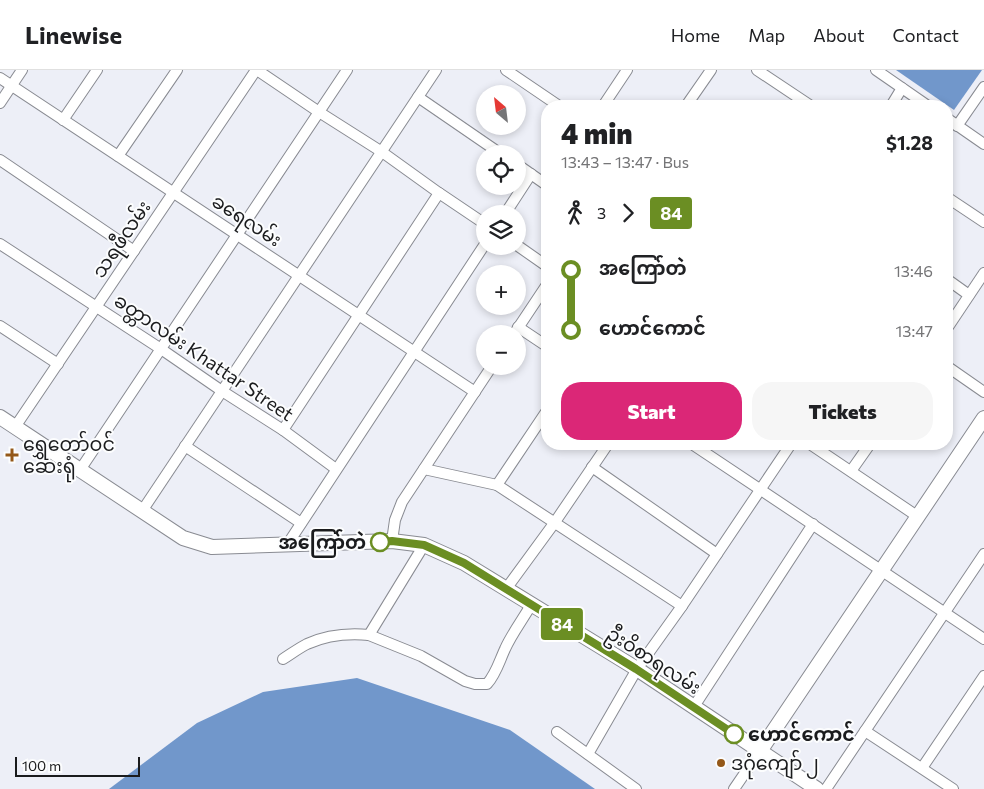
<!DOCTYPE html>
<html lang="en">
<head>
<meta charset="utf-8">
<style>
  :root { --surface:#fff; --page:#f6f6f6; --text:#202124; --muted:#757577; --line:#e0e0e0; --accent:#db2777 }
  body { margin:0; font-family:Commissioner,"Noto Sans Myanmar",sans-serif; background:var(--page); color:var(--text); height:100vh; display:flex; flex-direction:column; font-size:19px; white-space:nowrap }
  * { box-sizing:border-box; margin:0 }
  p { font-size:16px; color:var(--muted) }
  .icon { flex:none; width:28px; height:28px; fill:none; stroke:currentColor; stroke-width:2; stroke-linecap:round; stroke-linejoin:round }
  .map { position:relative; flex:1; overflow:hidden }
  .side { position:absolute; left:541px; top:30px; width:412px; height:350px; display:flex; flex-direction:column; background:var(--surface); border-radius:20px; box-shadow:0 2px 8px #0003 }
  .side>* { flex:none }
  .badge { padding:0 10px; border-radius:4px; font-size:18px; line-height:32px }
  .needle { width:32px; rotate:332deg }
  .controls { position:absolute; left:476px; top:15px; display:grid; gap:10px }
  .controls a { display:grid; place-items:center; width:50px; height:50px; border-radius:50%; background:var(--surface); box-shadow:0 2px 8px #0003; font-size:25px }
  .scale { position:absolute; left:15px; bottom:12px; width:125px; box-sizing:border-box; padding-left:5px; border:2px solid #1a1b1d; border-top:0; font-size:14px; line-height:18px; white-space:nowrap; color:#1a1b1d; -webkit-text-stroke:4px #fcfdfe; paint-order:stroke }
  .map>.badge { position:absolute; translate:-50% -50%; box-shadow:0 0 0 2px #fff }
  .legs { display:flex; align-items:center; gap:8px; height:55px; padding:0 20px; font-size:16px }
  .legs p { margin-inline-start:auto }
  .summary { display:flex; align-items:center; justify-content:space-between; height:85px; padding:0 20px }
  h1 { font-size:28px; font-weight:800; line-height:38px }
  .cta { display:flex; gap:10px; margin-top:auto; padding:10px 20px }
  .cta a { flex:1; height:58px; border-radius:20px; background:var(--accent); color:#fff; font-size:20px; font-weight:800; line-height:58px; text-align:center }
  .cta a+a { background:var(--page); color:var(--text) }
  ul { padding:0 20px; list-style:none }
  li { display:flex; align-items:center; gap:18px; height:60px; font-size:19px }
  li i { display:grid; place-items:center; width:8px; height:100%; margin:0 6px; background:currentColor }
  li i::after { content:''; width:12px; height:12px; margin:-6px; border:4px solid; border-radius:50%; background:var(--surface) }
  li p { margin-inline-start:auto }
  li:first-child i { background:linear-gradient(#0000 50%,currentColor 0) }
  li:last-child i { background:linear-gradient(currentColor 50%,#0000 0) }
  header { display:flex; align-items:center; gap:30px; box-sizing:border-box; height:70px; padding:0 25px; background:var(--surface); border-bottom:1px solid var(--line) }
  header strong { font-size:24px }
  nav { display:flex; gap:28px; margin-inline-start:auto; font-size:18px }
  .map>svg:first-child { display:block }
  .water { fill:#7197cb }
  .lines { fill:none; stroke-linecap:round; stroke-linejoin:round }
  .street-casing { stroke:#898b92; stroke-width:12 }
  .secondary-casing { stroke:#898b92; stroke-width:16 }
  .street { stroke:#fff; stroke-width:10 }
  .secondary { stroke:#fff; stroke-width:14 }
  .line-1-casing { stroke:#fff; stroke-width:11 }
  .line-1 { stroke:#6b8e23; stroke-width:8 }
  .poi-dot { fill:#945819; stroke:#fcfdfe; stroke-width:2 }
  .stop-1-dot { fill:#fff; stroke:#6b8e23; stroke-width:2.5 }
  .labels { text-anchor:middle; stroke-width:4; stroke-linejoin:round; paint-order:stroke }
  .street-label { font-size:19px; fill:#1a1b1d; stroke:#fcfdfe }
  .poi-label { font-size:19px; fill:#1a1b1d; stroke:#fcfdfe; text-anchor:start }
  .stop-label { font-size:19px; font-weight:bold; fill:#1a1b1d; stroke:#fcfdfe; text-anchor:end }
</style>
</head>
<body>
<header>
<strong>Linewise</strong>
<nav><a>Home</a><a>Map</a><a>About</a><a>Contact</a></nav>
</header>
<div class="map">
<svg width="984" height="719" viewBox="0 0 984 719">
  <rect width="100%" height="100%" fill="#edeff7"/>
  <g class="water">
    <path d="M896 0H982L954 40Z"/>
    <path d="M357 608 510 660 595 719H109L197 653 263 622Z"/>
  </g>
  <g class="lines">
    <defs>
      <g id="street">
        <path d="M257 0 319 42 382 82 439 123 485 154"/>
        <path d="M506 0 559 36"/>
        <path d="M757 0 811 36"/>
        <path d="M876 0 928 36"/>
        <path d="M0 8 475 322"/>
        <path d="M418 27 501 84"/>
        <path d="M0 33 22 0"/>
        <path d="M603 36 627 0"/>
        <path d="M686 36 711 0"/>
        <path d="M891 36 902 18"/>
        <path d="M948 49 984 74"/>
        <path d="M63 50 97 0"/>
        <path d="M957 56 984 17"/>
        <path d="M118 86 177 0"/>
        <path d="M0 90 134 181"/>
        <path d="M518 95 548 116"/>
        <path d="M948 128 984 152"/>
        <path d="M505 144 531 104"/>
        <path d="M0 174 161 279 222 321 283 360 336 399"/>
        <path d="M518 176 548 197"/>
        <path d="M948 210 969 225"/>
        <path d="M0 256 58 294"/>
        <path d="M518 257 548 277"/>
        <path d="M948 257 984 203"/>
        <path d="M514 264 548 213"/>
        <path d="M948 297 984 322"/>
        <path d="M15 357 256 0"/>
        <path d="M283 360 439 123"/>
        <path d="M692 374 984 569"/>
        <path d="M810 374 917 446"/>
        <path d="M185 376 301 453"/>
        <path d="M592 397 717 484"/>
        <path d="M424 399 497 415 682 536"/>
        <path d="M80 400 347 0"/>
        <path d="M851 401 870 374"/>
        <path d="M497 415 548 339"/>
        <path d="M142 441 436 0"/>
        <path d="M392 471 395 450 402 432 492 296"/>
        <path d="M287 475 485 174"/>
        <path d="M424 475 369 565 421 586 465 611 475 614H487C496 604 499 592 505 579 511 565 523 549 531 535"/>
        <path d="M506 519 555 452 608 374"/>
        <path d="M283 589C291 584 299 578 307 574 327 565 348 563 369 565"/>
        <path d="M693 638 813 454"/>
        <path d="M865 661 953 719"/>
        <path d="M557 662 636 719"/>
        <path d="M588 684 637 599 682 536 791 374"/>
        <path d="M922 698 984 606"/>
        <path d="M734 719 760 681"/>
        <path d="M826 719 984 484"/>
      </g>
      <g id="secondary">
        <path d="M0 347 183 468 212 477 392 471 424 475 464 493 637 599 817 719"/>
        <path d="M760 681 984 348"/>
      </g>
    </defs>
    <use href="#street" class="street-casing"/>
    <use href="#secondary" class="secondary-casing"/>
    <use href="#street" class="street"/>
    <use href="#secondary" class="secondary"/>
  </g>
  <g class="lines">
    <defs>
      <path id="line-1" d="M380 472 392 471 424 475 464 493 636 599 734 664"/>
    </defs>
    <use href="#line-1" class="line-1-casing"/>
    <use href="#line-1" class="line-1"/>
  </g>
  <g class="poi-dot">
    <path d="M9.5 377.5h5v5h5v5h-5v5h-5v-5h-5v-5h5z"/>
    <circle cx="721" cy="693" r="5"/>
  </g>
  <g class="stop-1-dot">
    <circle cx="380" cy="472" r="9"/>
    <circle cx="734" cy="664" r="9"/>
  </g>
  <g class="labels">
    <g class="street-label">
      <text transform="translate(247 150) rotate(33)" y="7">ခရေလမ်း</text>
      <text transform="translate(121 169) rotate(-56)" y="7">သရဖီလမ်း</text>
      <text transform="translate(204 287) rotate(34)" y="7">ခတ္တာလမ်း Khattar Street</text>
      <text transform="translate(654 590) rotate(33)" y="7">ဦးဝိစာရလမ်း</text>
    </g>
    <g class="poi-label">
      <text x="23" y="381">ရွှေတော်ဝင်<tspan x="23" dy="22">ဆေးရုံ</tspan></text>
      <text x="731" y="700">ဒဂုံကျော် ၂</text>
    </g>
    <g class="stop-label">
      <text x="366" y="479">အကြော်တဲ</text>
      <text x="748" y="671" text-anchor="start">ဟောင်ကောင်</text>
    </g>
  </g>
</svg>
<div class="controls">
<a><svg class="needle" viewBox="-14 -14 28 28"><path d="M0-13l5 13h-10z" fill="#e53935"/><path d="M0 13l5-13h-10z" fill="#757577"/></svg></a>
<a><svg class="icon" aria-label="locate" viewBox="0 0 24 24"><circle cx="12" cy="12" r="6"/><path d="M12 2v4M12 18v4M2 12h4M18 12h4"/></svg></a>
<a><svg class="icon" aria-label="layers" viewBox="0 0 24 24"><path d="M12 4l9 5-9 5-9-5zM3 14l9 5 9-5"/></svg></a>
<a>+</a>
<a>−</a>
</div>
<div class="scale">100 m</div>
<b class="badge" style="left:562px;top:554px;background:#6b8e23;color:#fff">84</b>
<section class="side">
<div class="summary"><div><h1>4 min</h1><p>13:43 – 13:47 · Bus</p></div><b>$1.28</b></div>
<div class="legs"><svg class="icon" aria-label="walk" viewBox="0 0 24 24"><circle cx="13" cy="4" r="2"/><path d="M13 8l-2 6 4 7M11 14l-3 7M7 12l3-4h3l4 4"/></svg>3<svg class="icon" aria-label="forward" viewBox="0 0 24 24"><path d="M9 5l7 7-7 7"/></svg><b class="badge" style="background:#6b8e23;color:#fff">84</b></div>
<ul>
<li><i style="color:#6b8e23"></i><b>အကြော်တဲ</b><p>13:46</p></li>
<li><i style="color:#6b8e23"></i><b>ဟောင်ကောင်</b><p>13:47</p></li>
</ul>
<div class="cta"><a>Start</a><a>Tickets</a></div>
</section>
</div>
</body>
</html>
